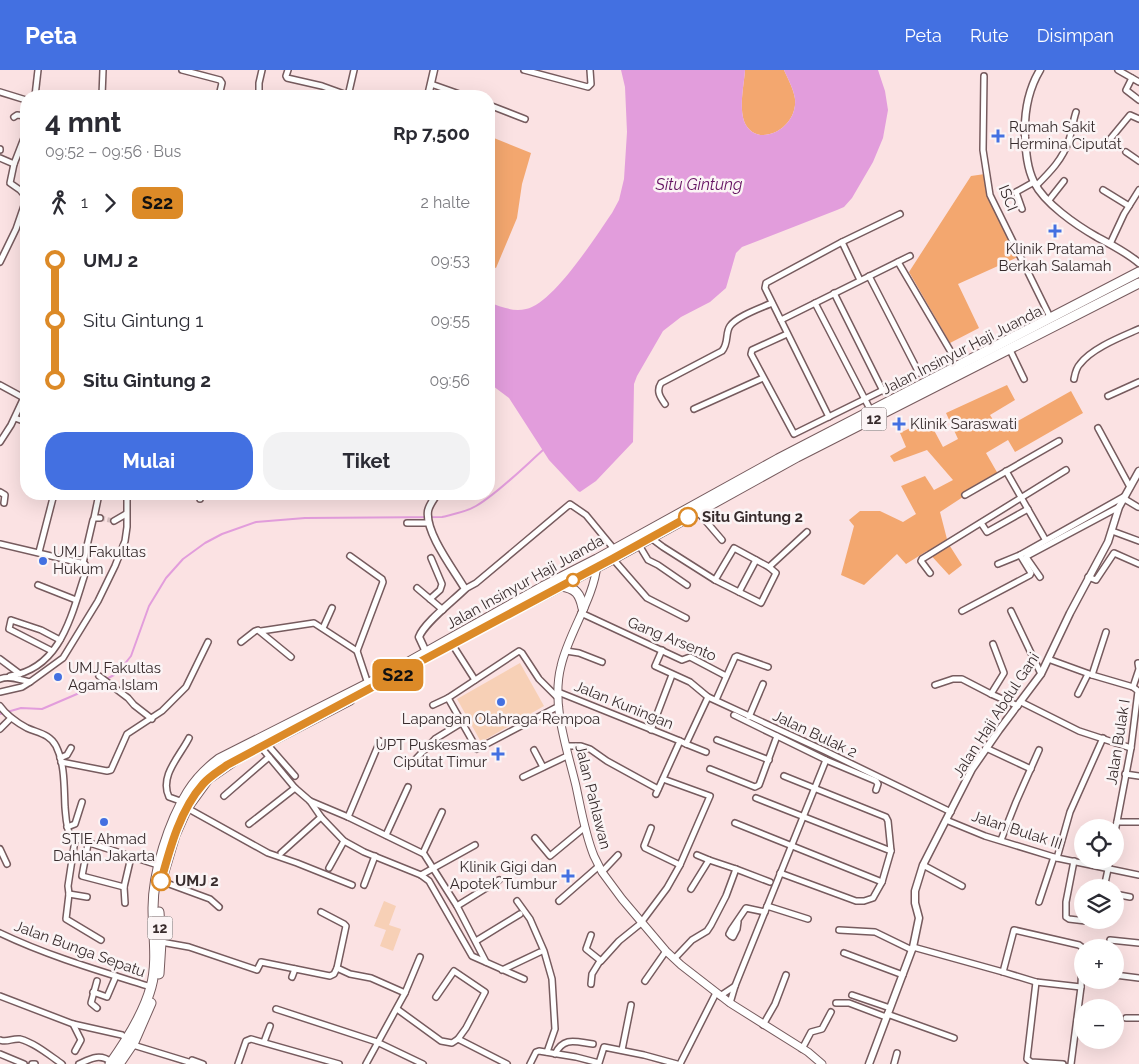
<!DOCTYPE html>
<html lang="id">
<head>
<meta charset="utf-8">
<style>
  :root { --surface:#fff; --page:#f2f2f3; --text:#2b2b33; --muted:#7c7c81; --accent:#4370e1 }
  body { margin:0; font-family:Raleway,sans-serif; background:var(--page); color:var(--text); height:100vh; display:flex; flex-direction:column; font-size:19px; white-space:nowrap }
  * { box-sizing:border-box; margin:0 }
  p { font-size:16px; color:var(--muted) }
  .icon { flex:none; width:28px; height:28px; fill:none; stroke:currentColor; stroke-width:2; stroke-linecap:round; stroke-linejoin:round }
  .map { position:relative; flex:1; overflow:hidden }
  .panel { position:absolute; left:20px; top:20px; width:475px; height:410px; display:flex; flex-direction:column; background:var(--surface); border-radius:20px; box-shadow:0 5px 20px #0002 }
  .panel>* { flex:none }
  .badge { padding:0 10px; border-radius:8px; font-size:18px; line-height:32px }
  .fabs { position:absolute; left:1074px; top:749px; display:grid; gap:10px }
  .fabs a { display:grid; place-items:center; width:50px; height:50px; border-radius:50%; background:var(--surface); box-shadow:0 5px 20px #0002; font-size:25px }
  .map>.badge { position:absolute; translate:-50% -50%; box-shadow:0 0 0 2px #fff }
  .legs { display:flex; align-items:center; gap:8px; height:55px; padding:0 25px; font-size:16px }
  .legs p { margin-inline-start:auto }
  .head { display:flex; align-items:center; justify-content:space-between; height:85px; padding:0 25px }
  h1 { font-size:28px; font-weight:700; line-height:38px }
  .primary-button { display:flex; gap:10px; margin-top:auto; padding:10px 25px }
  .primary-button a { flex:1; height:58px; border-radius:20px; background:var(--accent); color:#fff; font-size:20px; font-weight:700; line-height:58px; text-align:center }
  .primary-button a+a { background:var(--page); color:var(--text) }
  ul { padding:0 25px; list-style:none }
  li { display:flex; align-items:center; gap:18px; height:60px; font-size:19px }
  li i { display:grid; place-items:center; width:8px; height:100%; margin:0 6px; background:currentColor }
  li i::after { content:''; width:12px; height:12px; margin:-6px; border:4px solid; border-radius:50%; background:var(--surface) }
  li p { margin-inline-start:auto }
  li:first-child i { background:linear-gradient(#0000 50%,currentColor 0) }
  li:last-child i { background:linear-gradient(currentColor 50%,#0000 0) }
  header { display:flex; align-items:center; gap:30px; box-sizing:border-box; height:70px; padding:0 25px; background:var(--accent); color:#fff }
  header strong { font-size:24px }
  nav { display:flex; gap:28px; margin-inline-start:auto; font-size:18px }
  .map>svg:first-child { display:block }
  .green { fill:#f7d0b6 }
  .forest { fill:#f3a76f }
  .water { fill:#e29ddc }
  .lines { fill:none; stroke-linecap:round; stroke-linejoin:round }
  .stream { stroke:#e29ddc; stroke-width:2 }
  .minor-tunnel { stroke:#d4bebf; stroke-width:5; stroke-dasharray:5 2.5; stroke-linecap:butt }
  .minor-casing { stroke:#765b5e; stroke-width:8 }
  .tertiary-casing { stroke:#765b5e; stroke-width:9 }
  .secondary-casing { stroke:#765b5e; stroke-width:9 }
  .trunk-casing { stroke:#765b5e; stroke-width:11 }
  .minor { stroke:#fff; stroke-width:5 }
  .tertiary { stroke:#fff; stroke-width:6 }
  .secondary { stroke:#fff; stroke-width:7 }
  .trunk { stroke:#fff; stroke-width:9 }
  .line-1-casing { stroke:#fff; stroke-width:11 }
  .line-1 { stroke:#dc8a27; stroke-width:8 }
  .poi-dot { fill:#4370e1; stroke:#fbf4f5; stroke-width:2 }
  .stop-1-dot { fill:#fff; stroke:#dc8a27; stroke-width:2.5 }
  .labels { text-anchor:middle; stroke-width:5; stroke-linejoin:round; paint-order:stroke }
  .shield { fill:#fbf4f5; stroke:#726869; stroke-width:1 }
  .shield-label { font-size:14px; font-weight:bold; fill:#382c2d }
  .poi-label { font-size:15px; fill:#382c2d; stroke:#fbf4f5; text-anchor:start }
  .street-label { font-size:15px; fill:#382c2d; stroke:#fbf4f5 }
  .stop-label { font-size:15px; font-weight:bold; fill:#382c2d; stroke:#fbf4f5; text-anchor:start }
  .water-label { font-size:16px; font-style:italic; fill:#641261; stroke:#fbf4f5 }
</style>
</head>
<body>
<header>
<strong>Peta</strong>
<nav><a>Peta</a><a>Rute</a><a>Disimpan</a></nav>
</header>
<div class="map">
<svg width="1139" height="994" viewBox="0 0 1139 994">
  <rect width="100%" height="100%" fill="#fbe2e3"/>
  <g class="green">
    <path d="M520 593 544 636 481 672 457 629Z"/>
    <path d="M384 831 396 836 389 855 401 859 393 881 380 876 386 860 374 856Z"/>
  </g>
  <g class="forest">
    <path d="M745 0H784C788 9 794 20 795 29 798 60 755 80 744 51 739 36 744 15 745 0Z"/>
    <path d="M489 66 531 83 522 114 517 148 496 198 489 195Z"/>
    <path d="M985 104 987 123 1018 187 958 214 979 258 950 273 909 202 971 106Z"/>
    <path d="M1007 315 1015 330 990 345 1000 361 1071 321 1083 343 1015 382 1008 370 986 383 998 404 940 442 948 473 962 495 949 505 927 481 906 494 897 484 864 515 841 505 854 456 849 450 860 441H880L903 452 916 444 901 416 925 406 934 420 953 410 927 380 894 392 890 386 906 377 900 363 928 349 943 377 958 369 946 343Z"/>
  </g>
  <path class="water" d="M621 0H745C744 15 739 36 744 51 755 80 798 60 795 29 794 20 788 9 784 0H878L885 21 888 40 883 68 873 92 852 128 844 137 837 140 742 177 736 183 726 218 710 232 681 247 663 261 637 306 634 314 633 372 596 411 580 422 578 421 549 390 509 328 489 313V232C501 237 513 242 526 239 553 234 596 166 612 143L619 130 624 109 627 62 625 17Z"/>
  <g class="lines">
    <path class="stream" d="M0 644 21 638 42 639 84 621 114 605 123 596 131 586 149 536 166 508 183 489 205 473 222 464 256 452 305 448 442 447C454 444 466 442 476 436 497 424 524 397 543 380"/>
    <path class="minor-tunnel" d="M100 448 114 451"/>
    <defs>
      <g id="minor">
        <path d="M182 0 220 10 222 13 219 26"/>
        <path d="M288 0 286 6 287 8 322 16 347 25"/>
        <path d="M524 0 588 17 591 14 590 0"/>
        <path d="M1118 0 1139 12"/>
        <path d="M984 6 983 80 990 125 1051 249"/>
        <path d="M1132 8 1126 20 1139 30"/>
        <path d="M431 14 465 26"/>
        <path d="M0 22 26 30"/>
        <path d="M35 26 38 0"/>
        <path d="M102 26 103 0"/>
        <path d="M259 26V13L262 0"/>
        <path d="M348 26 354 0"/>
        <path d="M489 35 525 49"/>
        <path d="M14 47 17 45 26 46"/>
        <path d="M26 63 14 94 10 113 20 120 26 127"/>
        <path d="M1111 68 1130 45 1139 49"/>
        <path d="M0 80V79"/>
        <path d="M1126 82 1139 91"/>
        <path d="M0 88 14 94"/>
        <path d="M1036 116C1050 102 1063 89 1069 70 1072 61 1073 51 1076 42"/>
        <path d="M1103 120 1129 136"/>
        <path d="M1049 130 1064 111"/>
        <path d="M1022 139 1016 122 1034 112"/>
        <path d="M842 172 860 210"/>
        <path d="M1110 174 1124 144 1139 120"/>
        <path d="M0 192 16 159 26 130"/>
        <path d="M869 206 919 303"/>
        <path d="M834 223 883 321"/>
        <path d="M815 233 872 343"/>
        <path d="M781 250 910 186"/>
        <path d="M787 264 752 280 751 284 794 364 946 289 950 287 951 282 898 192"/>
        <path d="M1010 280 1024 309"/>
        <path d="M1074 309C1075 304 1076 298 1080 294 1092 278 1121 267 1139 259"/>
        <path d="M0 315 24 328"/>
        <path d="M1108 326 1139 312"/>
        <path d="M665 334C660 327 656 321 661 313L722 281C729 273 725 263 730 256 737 246 761 238 772 233"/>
        <path d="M694 339 763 308"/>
        <path d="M829 347 765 218 766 213 842 172 900 144"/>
        <path d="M15 348 26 352"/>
        <path d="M1098 358 1130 417"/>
        <path d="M0 372 11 355 26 323"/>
        <path d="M1006 401 1045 469"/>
        <path d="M0 422 5 425 4 433"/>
        <path d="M99 424 94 448H100"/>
        <path d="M249 425 253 424"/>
        <path d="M965 425 1059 371"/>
        <path d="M1123 428 1138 437"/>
        <path d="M200 429V424"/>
        <path d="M698 442 722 470"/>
        <path d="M114 451 126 444"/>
        <path d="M407 453H428"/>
        <path d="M981 453 987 462 1028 439"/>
        <path d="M1112 461 1139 471"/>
        <path d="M651 468 663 477 715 510"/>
        <path d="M0 474 85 494 87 498C72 541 63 598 10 606"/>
        <path d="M639 475 648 490 658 495 687 515"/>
        <path d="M734 478 769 497 776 503 761 533 715 510Z"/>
        <path d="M39 482 54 424"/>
        <path d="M350 486 382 509 383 512 357 581 368 614"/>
        <path d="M613 489 647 528 686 548"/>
        <path d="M83 493 93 450"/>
        <path d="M998 494 1020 485 1125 426"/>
        <path d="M769 497 807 462"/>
        <path d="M930 503 921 491 922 489 1066 400"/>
        <path d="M1040 507 1026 487 1027 486 1119 437"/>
        <path d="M1088 507 1096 510 1114 483 1139 494"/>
        <path d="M38 515 76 530"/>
        <path d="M417 518 443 540"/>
        <path d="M465 519 476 513 570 434 586 445 614 479"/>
        <path d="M739 522 756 490"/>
        <path d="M430 529 440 520 442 514 431 488"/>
        <path d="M962 541 1030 505 1031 503 1020 485"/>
        <path d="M1011 541 1041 604"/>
        <path d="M581 543 682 590 690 587 726 606"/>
        <path d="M323 558 332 538"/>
        <path d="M261 561 314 553 357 581"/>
        <path d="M241 572 255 561 258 560 291 587"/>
        <path d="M452 574 475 610"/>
        <path d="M662 580 655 596 690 612 708 627 825 681 951 742"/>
        <path d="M52 581 9 559 11 550 41 560 60 570"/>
        <path d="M566 581 579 583 602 592"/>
        <path d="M0 589 20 604"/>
        <path d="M1048 589 1092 605 1133 617 1138 621 1131 678 1115 762"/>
        <path d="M1092 605 1106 562"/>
        <path d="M99 606 128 628 134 635 152 649"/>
        <path d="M0 609C9 605 21 610 30 612L63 588 98 531 115 496 125 471 127 457V424"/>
        <path d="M935 615 953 609H962L991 624 1018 636"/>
        <path d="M1133 617 1139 599 1138 593"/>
        <path d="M0 622 22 617 30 612"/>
        <path d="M558 622 680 671 656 724"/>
        <path d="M991 624 1004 603 993 574"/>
        <path d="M1078 624 1088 604"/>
        <path d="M448 628 477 679 559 636"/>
        <path d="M716 630 735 587 737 586 768 597"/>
        <path d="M1021 632 1079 661 1131 678"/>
        <path d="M433 635 448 628 519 581 522 583 539 609 558 628"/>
        <path d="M0 636C7 646 16 652 27 658 38 663 50 664 56 676 65 694 64 717 65 737 66 747 66 759 71 767L158 795"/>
        <path d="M749 647 763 614"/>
        <path d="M0 659 11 648"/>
        <path d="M651 660 672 605"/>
        <path d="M777 666 826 690 876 711 878 714 876 720"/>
        <path d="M717 670 769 690"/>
        <path d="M680 671 686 674 708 627"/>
        <path d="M266 673 295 706"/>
        <path d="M686 674 706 682"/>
        <path d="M260 676 295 718 310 731 321 747 344 771 364 782 421 805 429 811 472 886 524 909"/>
        <path d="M566 676H581L590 679 607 691 658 719"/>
        <path d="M986 678 1031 699"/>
        <path d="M534 680 543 697"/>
        <path d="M60 688 67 685 71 678"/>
        <path d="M61 692 107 701 111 700 127 664 162 641 186 617 208 572"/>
        <path d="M411 694 435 669 461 653"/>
        <path d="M710 699 755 717 759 715 777 666 734 645"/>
        <path d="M1125 704 1139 706"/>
        <path d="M523 707 567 686"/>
        <path d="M224 726 269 687"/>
        <path d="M756 728 891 781"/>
        <path d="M310 731 348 747 424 784 457 836 486 892"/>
        <path d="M183 732 169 727C159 706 180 686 189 668"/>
        <path d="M187 738 268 783 297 793 352 815"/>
        <path d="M348 747 380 671"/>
        <path d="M946 750 985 766 1057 788 1139 805"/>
        <path d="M1117 752H1139"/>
        <path d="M735 753 882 812"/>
        <path d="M249 754 295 718"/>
        <path d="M67 757 75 754 82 732"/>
        <path d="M651 758 644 776 645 778 680 795"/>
        <path d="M386 765 408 717"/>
        <path d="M535 768 550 786 585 757"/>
        <path d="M75 770 68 816 69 824 66 849 101 870"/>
        <path d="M1001 770 1016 732 1039 680"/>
        <path d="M88 774 82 806 124 817"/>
        <path d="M0 779 7 794"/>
        <path d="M281 783 321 747"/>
        <path d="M423 783 442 742"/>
        <path d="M697 785 709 790"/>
        <path d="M1057 788 1070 742 1103 668"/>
        <path d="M1074 791 1066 832V847L1069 849 1094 852 1098 850"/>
        <path d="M923 795 962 816"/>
        <path d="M329 798 344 771"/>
        <path d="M602 802 618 785"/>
        <path d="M780 803 856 831H864L873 828 882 812 891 781 888 751 886 747 784 706"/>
        <path d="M421 805 475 775"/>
        <path d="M161 811 210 829 219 837"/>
        <path d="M364 815 375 786"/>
        <path d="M1104 818 1110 790"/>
        <path d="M691 819 709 790 736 799"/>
        <path d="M69 824 87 827"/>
        <path d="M1115 824 1130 827"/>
        <path d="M517 831 530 849 544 881 552 909 555 959 547 982"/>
        <path d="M559 831 599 796"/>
        <path d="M1039 832 1054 787"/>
        <path d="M125 833 124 817 131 787"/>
        <path d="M457 836 499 810"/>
        <path d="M767 836 808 849"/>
        <path d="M321 842 344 854 346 856 337 898"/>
        <path d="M738 852 737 859 733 867 731 866 729 864 731 860 746 838 765 842"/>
        <path d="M839 860 875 862 912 880"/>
        <path d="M0 863C48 886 100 901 151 917"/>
        <path d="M591 865 586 879 601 891 619 871 640 854 667 818 680 795 710 726 663 709"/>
        <path d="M1110 870 1139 873"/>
        <path d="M476 871 520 844"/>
        <path d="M161 872 189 877 257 900 261 892 330 906 334 904 337 898 350 904 371 908 405 923"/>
        <path d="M913 877 1003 902"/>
        <path d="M844 883 903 905"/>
        <path d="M675 888 692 870 707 861 711 855 726 826 736 799 770 812"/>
        <path d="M502 900 540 882"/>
        <path d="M1115 905 1139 908"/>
        <path d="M292 907 295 899"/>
        <path d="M645 911 666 881"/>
        <path d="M1036 912 1027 989 1031 992 1063 994"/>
        <path d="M591 914 592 904 600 891"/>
        <path d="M1081 917 1036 912 1003 902 1014 860 1079 875 1083 878"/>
        <path d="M93 922 107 927 116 906"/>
        <path d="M852 925 890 938"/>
        <path d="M0 926 73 954 122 965 133 975 195 994"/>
        <path d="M720 926 735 916"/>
        <path d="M436 927 454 901 485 922 466 958 458 969"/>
        <path d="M730 933 735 916 826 690"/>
        <path d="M836 933H849L886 947"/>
        <path d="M97 938 91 933 97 911"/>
        <path d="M276 939 377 972 423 994"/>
        <path d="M397 939 441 971 452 973 458 969 507 994"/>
        <path d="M887 944 954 968"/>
        <path d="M1126 948H1139"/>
        <path d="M73 954 81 970 75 981"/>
        <path d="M763 955 775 934 786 905"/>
        <path d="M0 970C7 973 12 968 20 969 35 973 49 985 62 994"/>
        <path d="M264 972 270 956"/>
        <path d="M802 979 811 962 822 959 831 942"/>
        <path d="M622 980 631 935"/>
        <path d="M0 984 24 994"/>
        <path d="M555 984C564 966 576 972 593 974"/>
        <path d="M192 990 203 994"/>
        <path d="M32 994H35"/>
        <path d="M79 994C90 989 100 983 111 992"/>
        <path d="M238 994 246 971 251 969 339 994"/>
        <path d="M366 994 405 923 420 887"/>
        <path d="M530 994 536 982 539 981 576 987 599 993 604 977 644 985 677 994"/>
        <path d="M680 994 716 923"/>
        <path d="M894 994 897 983"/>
        <path d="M1071 994 1081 917 1082 883"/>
      </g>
      <g id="tertiary">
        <path d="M1040 0C1028 20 1024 43 1025 67 1026 82 1027 98 1034 112 1044 133 1076 155 1097 167 1112 175 1126 182 1139 193"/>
        <path d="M428 26 434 0"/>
        <path d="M426 582 419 567C424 553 453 531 465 519 454 500 425 463 428 441 429 435 434 429 437 424"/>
        <path d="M869 994 913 877 919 848 915 833V821L923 795 972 699 999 660 1041 604 1070 543 1108 472 1119 437 1139 401"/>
      </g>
      <path id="secondary" d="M597 495C594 528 568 564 561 596 551 635 567 678 576 716 581 739 585 764 594 786L602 802 622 829 666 881 681 895 730 933 808 982 822 994"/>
      <g id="trunk">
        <path d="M561 516C576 518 580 524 583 538"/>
        <path d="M466 566 613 489 797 387 1139 213"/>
        <path d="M161 812 175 765 187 738 208 709 237 689 350 630"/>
        <path d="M159 842 161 872 159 904"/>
        <path d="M110 994C125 973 144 943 151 917 158 892 153 864 153 838 153 803 169 752 188 722 196 709 207 698 219 689L391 602 544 516 597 489 778 389 1139 202"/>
        <path d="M119 994 134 972 151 933"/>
      </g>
    </defs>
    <use href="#minor" class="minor-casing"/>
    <use href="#tertiary" class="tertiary-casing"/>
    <use href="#secondary" class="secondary-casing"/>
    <use href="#trunk" class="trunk-casing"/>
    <use href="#minor" class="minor"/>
    <use href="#tertiary" class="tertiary"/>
    <use href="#secondary" class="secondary"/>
    <use href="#trunk" class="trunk"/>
  </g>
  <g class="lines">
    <defs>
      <path id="line-1" d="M161 811C170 778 180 740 203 714 210 706 219 701 227 695L612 489 688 447"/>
    </defs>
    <use href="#line-1" class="line-1-casing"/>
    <use href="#line-1" class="line-1"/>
  </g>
  <g class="poi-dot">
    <path d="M995.5 58.5h5v5h5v5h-5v5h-5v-5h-5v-5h5z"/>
    <path d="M1052.5 153.5h5v5h5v5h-5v5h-5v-5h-5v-5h5z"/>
    <path d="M896.5 346.5h5v5h5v5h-5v5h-5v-5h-5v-5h5z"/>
    <circle cx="43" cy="491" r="5"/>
    <circle cx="58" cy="607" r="5"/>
    <circle cx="501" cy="632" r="5"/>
    <path d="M495.5 676.5h5v5h5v5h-5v5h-5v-5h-5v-5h5z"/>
    <circle cx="104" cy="752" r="5"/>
    <path d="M565.5 798.5h5v5h5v5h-5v5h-5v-5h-5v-5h5z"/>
  </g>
  <g class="stop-1-dot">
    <circle cx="688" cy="447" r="9"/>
    <circle cx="573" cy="510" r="6"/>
    <circle cx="161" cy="811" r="9"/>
  </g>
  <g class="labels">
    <g class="shield">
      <rect x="861.5" y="337.5" width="25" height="23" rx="4"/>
      <rect x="147.5" y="846.5" width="25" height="23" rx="4"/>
    </g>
    <g class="shield-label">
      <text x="874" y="354">12</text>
      <text x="160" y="863">12</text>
    </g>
    <g class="poi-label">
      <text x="1009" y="62">Rumah Sakit<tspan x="1009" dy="17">Hermina Ciputat</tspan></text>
      <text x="1055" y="184" text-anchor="middle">Klinik Pratama<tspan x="1055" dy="17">Berkah Salamah</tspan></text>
      <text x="910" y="359">Klinik Saraswati</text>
      <text x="53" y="487">UMJ Fakultas<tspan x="53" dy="17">Hukum</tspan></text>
      <text x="68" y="603">UMJ Fakultas<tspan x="68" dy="17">Agama Islam</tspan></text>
      <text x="501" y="654" text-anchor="middle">Lapangan Olahraga Rempoa</text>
      <text x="487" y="680" text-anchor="end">UPT Puskesmas<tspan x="487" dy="17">Ciputat Timur</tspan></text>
      <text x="104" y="774" text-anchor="middle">STIE Ahmad<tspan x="104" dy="17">Dahlan Jakarta</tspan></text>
      <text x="557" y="802" text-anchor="end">Klinik Gigi dan<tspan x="557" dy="17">Apotek Tumbur</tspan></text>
    </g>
    <g class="street-label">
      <text transform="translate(1008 128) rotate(68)" y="5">ISCI</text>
      <text transform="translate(962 280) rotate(-27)" y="5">Jalan Insinyur Haji Juanda</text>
      <text transform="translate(525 512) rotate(-29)" y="5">Jalan Insinyur Haji Juanda</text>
      <text transform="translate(672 569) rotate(22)" y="5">Gang Arsento</text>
      <text transform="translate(624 635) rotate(22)" y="5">Jalan Kuningan</text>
      <text transform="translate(996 645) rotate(-57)" y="5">Jalan Haji Abdul Gani</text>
      <text transform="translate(815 664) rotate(25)" y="5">Jalan Bulak 2</text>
      <text transform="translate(1118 672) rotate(-81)" y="5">Jalan Bulak I</text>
      <text transform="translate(593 727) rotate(76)" y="5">Jalan Pahlawan</text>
      <text transform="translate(1017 760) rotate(18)" y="5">Jalan Bulak III</text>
      <text transform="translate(80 879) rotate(20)" y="5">Jalan Bunga Sepatu</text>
    </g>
    <g class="stop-label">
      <text x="702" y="452">Situ Gintung 2</text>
      <text x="175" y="816">UMJ 2</text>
    </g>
    <g class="water-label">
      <text x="699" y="120">Situ Gintung</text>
    </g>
  </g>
</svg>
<div class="fabs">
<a><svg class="icon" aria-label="locate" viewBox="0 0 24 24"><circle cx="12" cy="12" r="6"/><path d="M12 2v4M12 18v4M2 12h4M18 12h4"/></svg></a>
<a><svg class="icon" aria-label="layers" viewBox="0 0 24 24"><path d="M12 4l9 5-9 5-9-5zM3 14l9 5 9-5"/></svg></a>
<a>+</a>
<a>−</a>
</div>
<b class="badge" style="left:398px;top:605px;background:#dc8a27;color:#111">S22</b>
<section class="panel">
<div class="head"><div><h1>4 mnt</h1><p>09:52 – 09:56 · Bus</p></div><b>Rp 7,500</b></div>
<div class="legs"><svg class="icon" aria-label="walk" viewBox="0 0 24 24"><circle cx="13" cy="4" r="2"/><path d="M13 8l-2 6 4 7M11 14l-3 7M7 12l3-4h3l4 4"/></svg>1<svg class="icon" aria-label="forward" viewBox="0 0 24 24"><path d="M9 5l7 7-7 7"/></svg><b class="badge" style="background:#dc8a27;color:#111">S22</b><p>2 halte</p></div>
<ul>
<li><i style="color:#dc8a27"></i><b>UMJ 2</b><p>09:53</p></li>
<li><i style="color:#dc8a27"></i><span>Situ Gintung 1</span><p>09:55</p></li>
<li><i style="color:#dc8a27"></i><b>Situ Gintung 2</b><p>09:56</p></li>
</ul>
<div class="primary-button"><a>Mulai</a><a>Tiket</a></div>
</section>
</div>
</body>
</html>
